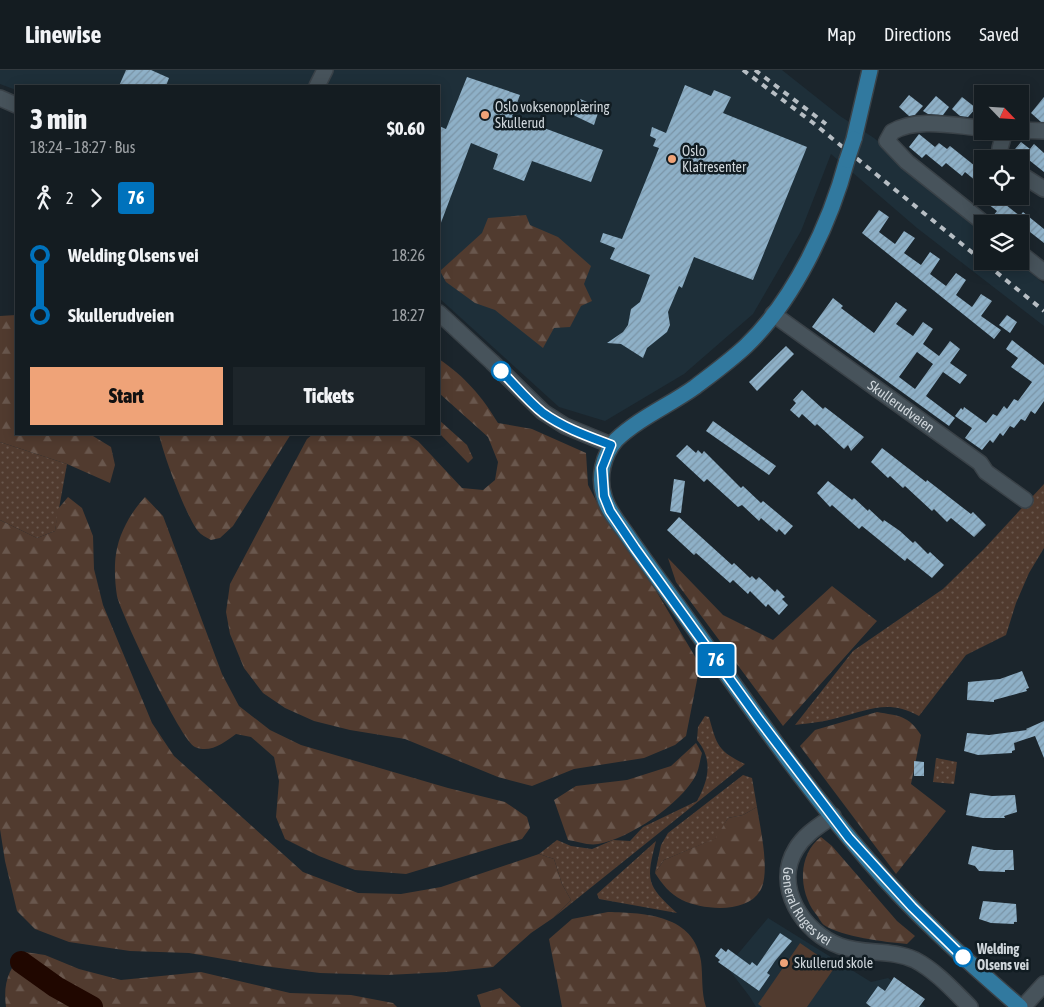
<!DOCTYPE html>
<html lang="en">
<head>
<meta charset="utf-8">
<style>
  :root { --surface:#141c21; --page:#1d252a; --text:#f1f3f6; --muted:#9da1a5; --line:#333a3f; --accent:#efa378 }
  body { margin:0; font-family:"Asap Condensed",sans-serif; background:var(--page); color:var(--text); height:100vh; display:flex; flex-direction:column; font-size:19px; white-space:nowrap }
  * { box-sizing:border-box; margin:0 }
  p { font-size:16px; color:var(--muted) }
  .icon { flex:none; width:28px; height:28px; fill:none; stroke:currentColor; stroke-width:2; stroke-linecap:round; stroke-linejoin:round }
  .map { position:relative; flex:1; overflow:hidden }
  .drawer { position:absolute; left:15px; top:15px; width:425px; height:350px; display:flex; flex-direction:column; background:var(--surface); border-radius:0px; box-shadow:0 2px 12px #0003,0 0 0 1px var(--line) }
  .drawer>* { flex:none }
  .badge { padding:0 10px; border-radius:4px; font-size:18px; line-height:32px }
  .needle { width:32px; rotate:115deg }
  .fabs { position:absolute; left:974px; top:15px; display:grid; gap:10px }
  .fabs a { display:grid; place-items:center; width:55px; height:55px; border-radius:0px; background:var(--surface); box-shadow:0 2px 12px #0003,0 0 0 1px var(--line); font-size:25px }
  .map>.badge { position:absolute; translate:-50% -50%; box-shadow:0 0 0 2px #fff }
  .legs { display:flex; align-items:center; gap:8px; height:55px; padding:0 15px; font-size:16px }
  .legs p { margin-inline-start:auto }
  .summary { display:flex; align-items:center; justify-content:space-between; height:85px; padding:0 15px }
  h1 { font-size:28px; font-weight:800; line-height:38px }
  .primary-button { display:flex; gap:10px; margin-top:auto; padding:10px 15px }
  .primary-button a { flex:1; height:58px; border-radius:0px; background:var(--accent); color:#111; font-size:20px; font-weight:800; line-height:58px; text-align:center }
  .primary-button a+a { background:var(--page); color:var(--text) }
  ul { padding:0 15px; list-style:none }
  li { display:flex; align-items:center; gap:18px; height:60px; font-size:19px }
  li i { display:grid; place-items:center; width:8px; height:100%; margin:0 6px; background:currentColor }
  li i::after { content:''; width:12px; height:12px; margin:-6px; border:4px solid; border-radius:50%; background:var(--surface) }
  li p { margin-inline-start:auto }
  li:first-child i { background:linear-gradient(#0000 50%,currentColor 0) }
  li:last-child i { background:linear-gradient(currentColor 50%,#0000 0) }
  header { display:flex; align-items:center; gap:30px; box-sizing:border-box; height:70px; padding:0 25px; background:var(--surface); border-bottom:1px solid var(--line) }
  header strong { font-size:24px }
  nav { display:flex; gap:28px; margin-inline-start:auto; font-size:18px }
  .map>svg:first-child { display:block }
  .built { fill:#1e2f39 }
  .green { fill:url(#green-dots) }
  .forest { fill:url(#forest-firs) }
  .pitch { fill:#513b2f }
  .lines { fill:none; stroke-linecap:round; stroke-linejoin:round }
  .river { stroke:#200700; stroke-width:22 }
  .building { fill:url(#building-hatch); fill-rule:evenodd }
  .minor-casing { stroke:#3a4248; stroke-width:18 }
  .major-casing { stroke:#3a4248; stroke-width:18 }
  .minor { stroke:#47535b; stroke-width:15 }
  .major { stroke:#31799f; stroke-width:15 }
  .rail { stroke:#b7bec4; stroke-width:4; stroke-dasharray:6 6; stroke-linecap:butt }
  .major-bridge-casing { stroke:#3a4248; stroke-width:18; stroke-linecap:butt }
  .major-bridge { stroke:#31799f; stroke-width:15 }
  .line-1-casing { stroke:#fff; stroke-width:11 }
  .line-1 { stroke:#0072bc; stroke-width:8 }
  .poi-dot { fill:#efa378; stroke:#111c22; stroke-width:2 }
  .stop-1-dot { fill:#fff; stroke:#0072bc; stroke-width:2.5 }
  .labels { text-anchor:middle; stroke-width:5; stroke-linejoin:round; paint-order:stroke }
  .poi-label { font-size:14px; fill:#d0d7dc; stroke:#111c22; text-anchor:start }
  .street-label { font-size:14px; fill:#d0d7dc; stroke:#111c22 }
  .stop-label { font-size:14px; font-weight:bold; fill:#d0d7dc; stroke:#111c22; text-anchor:start }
</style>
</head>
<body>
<header>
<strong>Linewise</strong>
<nav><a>Map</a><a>Directions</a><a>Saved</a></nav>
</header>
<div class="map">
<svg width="1044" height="937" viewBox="0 0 1044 937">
  <defs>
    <pattern id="green-dots" width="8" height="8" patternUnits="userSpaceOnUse" patternTransform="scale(1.25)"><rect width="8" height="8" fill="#513b2f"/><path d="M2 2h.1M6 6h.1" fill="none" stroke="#69574d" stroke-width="1.8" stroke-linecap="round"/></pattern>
    <pattern id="forest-firs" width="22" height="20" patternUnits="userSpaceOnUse" patternTransform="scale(1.25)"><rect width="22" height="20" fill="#513b2f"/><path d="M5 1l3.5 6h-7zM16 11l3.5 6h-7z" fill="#69574d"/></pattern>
    <pattern id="building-hatch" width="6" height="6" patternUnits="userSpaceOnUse" patternTransform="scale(1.25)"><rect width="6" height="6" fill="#8eb0c7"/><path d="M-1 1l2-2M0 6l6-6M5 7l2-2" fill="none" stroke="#7a94a6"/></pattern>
  </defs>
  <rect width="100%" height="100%" fill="#1b252c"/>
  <g class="built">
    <path d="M0 0H782L840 46 874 68 982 161V191H1017L1044 214V256L917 158 831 84 801 161 753 244 684 304 605 351 559 337 439 228V16H16V20L0 14Z"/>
    <path d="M768 848 871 912 888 908 926 937H756L750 927 727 897Z"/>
  </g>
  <g class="green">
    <path d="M0 372 67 394 55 461 37 468 0 450Z"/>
    <path d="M1044 414V478L1029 503 1016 533 1006 565 966 585 919 646C888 629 869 640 837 648 824 652 809 653 795 655L853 581 943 519 984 479Z"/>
    <path d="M705 646 709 647C717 676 718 681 745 694L553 848 571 830 562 814 554 789 539 784 557 770 571 776 592 779 613 770 630 771 643 757 697 731C709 710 713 689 697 670L698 657Z"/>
    <path d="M936 688 957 692 954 714 933 712Z"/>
    <path d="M743 705 752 708 757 737 743 745 728 748 717 768 664 790 655 803 661 775 668 763Z"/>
    <path d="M656 771C646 810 646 815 677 843L599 829 597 824Z"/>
  </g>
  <g class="forest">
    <path d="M526 145 530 155 558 167 591 196 584 214 592 231 581 236 570 257 554 258 543 278 495 240 475 233 446 212 440 201 482 163 488 148Z"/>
    <path d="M16 245V364L93 366 111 377 115 395 110 413 67 394 0 372V246Z"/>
    <path d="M439 289C466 308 481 325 498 353L532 359 586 383 588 415 605 448 655 519 700 595 686 666 675 675 644 688 574 699 532 716 498 707 405 669 350 660 314 651 285 638 263 623 244 598 230 564 226 542 230 514 307 369 313 364H406L418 371 462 418 483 420 495 410 498 392 488 367 439 323Z"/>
    <path d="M439 350 467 375 473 388 468 393 439 363Z"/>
    <path d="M159 364H291L233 456 220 468 211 470C206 467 201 465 198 461 186 446 163 384 159 364Z"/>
    <path d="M68 427 82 438 93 466 94 499 103 535 152 653 174 686 303 802 358 823 401 824 441 817 539 784 554 789 562 814 571 830 553 848 531 863 493 897 446 902 387 905 320 903 263 896 189 883 130 881 69 872 35 859 17 841 5 791 0 759V450L37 468 55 461 58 439Z"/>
    <path d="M145 427 163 446 222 604 239 636 270 660 301 675 448 718 505 732 527 747 530 758 522 769 406 804 355 800 319 786 285 769 276 747 279 711 274 687 251 667 236 664C225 672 210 684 195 677 181 671 121 544 117 526 115 514 114 496 116 484 119 463 131 442 145 427Z"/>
    <path d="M668 488 723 545 773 570 832 516 877 551 783 656 676 512Z"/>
    <path d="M877 642C899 646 908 645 921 665L911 714 946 741 896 804 800 676 815 660Z"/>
    <path d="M696 673 702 683C700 690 699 699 696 705 681 734 629 769 598 774 589 776 576 771 568 770L554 730 576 716 627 710 671 696Z"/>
    <path d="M757 737C760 757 771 804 760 821 746 844 703 840 682 830 670 824 662 814 655 803L664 790 716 768 728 748 743 745Z"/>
    <path d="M821 767 832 776 897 851 915 866 907 874C885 872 842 867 824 855 821 853 818 846 815 843 799 821 797 785 821 767Z"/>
    <path d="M608 842C646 843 694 845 701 891 703 906 701 922 706 937H562L549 869 572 849Z"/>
    <path d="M25 882 45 885 79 899 121 910 201 902 290 923 351 925 393 933 397 937H6C3 914 8 898 25 882Z"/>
    <path d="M500 918 520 936 521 937H481L477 925Z"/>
  </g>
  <path class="pitch" d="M800 873 835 897 807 937H762L758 934Z"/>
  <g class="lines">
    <path class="river" d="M21 892 56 917 92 937"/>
  </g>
  <g class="building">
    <path d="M126 0H151L169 8 166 16H119Z"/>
    <path d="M467 7 520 25 512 46 603 80 591 112 532 91 524 111 493 99 498 84 471 73 439 158V56L446 59Z"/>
    <path d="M685 15 711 26 714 20 731 27 723 43 807 77 753 210 694 187 682 218 679 216 668 242 670 255 667 262 647 278 643 288 621 274 607 273 623 262 628 255 631 239 640 232 650 205 610 189 615 178 600 172 603 163 622 169 659 78 653 76 656 69 650 66 652 57 666 63Z"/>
    <path d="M909 25 923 36 915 45 909 46 899 37Z"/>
    <path d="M936 26 949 37 943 45 928 44 923 41Z"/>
    <path d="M962 27 976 38 968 47 960 46 952 39Z"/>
    <path d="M1044 27V52H1041L1031 43Z"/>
    <path d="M580 29 600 37 594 55 573 45Z"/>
    <path d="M919 64 935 77 939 73 947 79 950 76 975 96 982 87V116L965 102 962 106 946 93 942 97 926 84 922 88 909 77Z"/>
    <path d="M1021 72 1030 79 1034 74 1044 83V102L1029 90 1024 96 1020 92V89L1011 84Z"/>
    <path d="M978 126H1004L1001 131 1020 146 1023 142 1044 159V173L1030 162 1026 166 1020 161V154H1003L993 146 997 141Z"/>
    <path d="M879 140 889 147 879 162 895 174 904 161 915 168 904 183 921 195 930 182 940 189 930 204 946 216 956 203 966 210 956 225 972 237 981 224 992 231 981 246 1001 260 994 269 862 163Z"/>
    <path d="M833 228 843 236 841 238 874 263 896 232 907 240 896 254 913 266 923 252 933 259 923 274 939 286 950 271 960 279 950 293 967 305 960 314 943 302 926 326 955 348 949 356 812 257ZM917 282 933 294 915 319 899 307Z"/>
    <path d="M1007 245 1017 252 1010 263 999 255Z"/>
    <path d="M1012 270 1044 295V331L1035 344 1031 341 1025 351 1021 349 1014 358 1010 356 1003 366 1000 363 993 373 990 370 982 380 965 368 972 358 955 346 961 338 963 340 964 337 986 353 993 344 997 346 1004 336 1007 339 1014 329 1018 331 1032 312 1011 297 1018 288 1006 279Z"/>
    <path d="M786 276 794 284 757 321 749 312Z"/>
    <path d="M802 320 823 339 825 337 864 367 851 381 848 375 844 379 817 354 815 356 802 344 799 348 790 340 796 333 793 330Z"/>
    <path d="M713 351 776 396 769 405 706 361Z"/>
    <path d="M687 375 696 383 698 380 702 384 704 381 741 418 743 416 761 433 763 431 793 456 785 465 779 459 777 462 761 448 759 451 742 435 738 437 707 409 704 412 676 386Z"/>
    <path d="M882 378 926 412 927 410 971 444 973 442 986 455 974 467 951 448 947 452 934 439 932 441 905 416 903 418 890 406 888 408 871 392Z"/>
    <path d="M674 409 685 411 681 443 670 441Z"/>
    <path d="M828 411 852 430 854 428 868 441 869 439 883 452 884 450 900 461 913 473 915 471 928 484 930 482 944 495 932 508 907 488 905 491 862 456 859 459 832 435 830 437 817 423Z"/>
    <path d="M679 447 732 495 734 493 750 508 752 506 756 510 759 507 775 522 777 519 785 527 782 529 788 535 779 545 768 534 766 537 750 521 748 524 733 510 730 513 696 483 694 485 667 460Z"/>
    <path d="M1022 601 1029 618 1026 619 1027 621 994 630V632L967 630 968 612 1000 609Z"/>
    <path d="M1044 651V688L1035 666 1014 673 1015 680 1012 681V683L978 685 964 681 967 663 989 665 1027 660 1026 659Z"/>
    <path d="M914 691 924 692V706H914Z"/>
    <path d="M970 723 992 726 1015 725 1017 742 1004 746 1005 748H983L966 745Z"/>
    <path d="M972 776 994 780H1013L1014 800H1005V802L979 801 975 796 968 794Z"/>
    <path d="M983 831 1016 834 1017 852H1014V854L991 853 979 849Z"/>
    <path d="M780 863 792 871 775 891 767 903 770 905 759 921 718 892 720 890 715 886 721 878 726 882 728 879 750 895 752 892 757 896Z"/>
    <path d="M894 907 925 929 919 937H871L866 933 878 916 885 921Z"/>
  </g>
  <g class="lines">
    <defs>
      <g id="minor">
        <path d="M317 16 325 0"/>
        <path d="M0 28 16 35"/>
        <path d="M982 58C955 56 917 47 892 62L887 71 907 92 985 154"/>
        <path d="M1020 60 1044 61"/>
        <path d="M1002 89 1000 78 1005 61"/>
        <path d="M1020 104 1044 119"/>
        <path d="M1020 183 1044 202"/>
        <path d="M439 243 492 292 543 342 565 356 611 375"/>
        <path id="s1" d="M773 244 980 393 986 402 1025 430"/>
        <path id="s2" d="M833 746C819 756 805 764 796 779 773 816 803 863 840 876 864 885 891 879 915 890 936 901 953 920 970 937"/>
        <path d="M1023 937 1044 914"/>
      </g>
      <g id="major">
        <path d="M854 69 870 0"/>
        <path d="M847 90C830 154 794 230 746 276 730 291 712 304 695 317 670 335 639 348 616 370 603 385 598 407 604 426 607 439 617 451 625 462 642 487 660 511 678 536 739 621 799 710 868 790 914 844 967 891 1020 937"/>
      </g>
    </defs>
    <use href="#minor" class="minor-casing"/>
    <use href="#major" class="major-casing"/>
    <use href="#minor" class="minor"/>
    <use href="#major" class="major"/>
    <g class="rail">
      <path d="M743 0 812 52 1044 241"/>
      <path d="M755 0 826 54"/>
    </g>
    <defs>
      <path id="major-bridge" d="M847 90 854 69"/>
    </defs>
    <use href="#major-bridge" class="major-bridge-casing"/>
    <use href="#major-bridge" class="major-bridge"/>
  </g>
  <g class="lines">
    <defs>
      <path id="line-1" d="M501 301C515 315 528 331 543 343 564 358 587 366 611 375L602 398 604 426 610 441 635 478 760 651 849 768 912 837 963 887"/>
    </defs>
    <use href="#line-1" class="line-1-casing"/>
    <use href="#line-1" class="line-1"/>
  </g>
  <g class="poi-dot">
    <circle cx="485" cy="45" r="5"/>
    <circle cx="672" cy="89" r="5"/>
    <circle cx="784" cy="893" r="5"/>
  </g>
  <g class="stop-1-dot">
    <circle cx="501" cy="301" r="9"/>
    <circle cx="963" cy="887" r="9"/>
  </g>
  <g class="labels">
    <g class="poi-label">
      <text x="495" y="42">Oslo voksenopplæring<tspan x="495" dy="16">Skullerud</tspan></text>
      <text x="682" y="86">Oslo<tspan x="682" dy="16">Klatresenter</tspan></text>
      <text x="794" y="898">Skullerud skole</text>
    </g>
    <g class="street-label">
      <text dy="5" stroke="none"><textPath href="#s1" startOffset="158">Skullerudveien</textPath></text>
      <text dy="5" stroke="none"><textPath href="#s2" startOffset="115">General Ruges vei</textPath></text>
    </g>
    <g class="stop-label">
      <text x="977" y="884">Welding<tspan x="977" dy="16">Olsens vei</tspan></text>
    </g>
  </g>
</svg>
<div class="fabs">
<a><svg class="needle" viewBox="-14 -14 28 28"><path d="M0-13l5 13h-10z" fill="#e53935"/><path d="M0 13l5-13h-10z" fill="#9da1a5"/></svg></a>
<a><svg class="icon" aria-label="locate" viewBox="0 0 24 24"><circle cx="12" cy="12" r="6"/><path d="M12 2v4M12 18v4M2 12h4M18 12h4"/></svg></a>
<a><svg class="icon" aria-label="layers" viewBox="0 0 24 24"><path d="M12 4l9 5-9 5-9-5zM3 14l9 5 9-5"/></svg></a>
</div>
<b class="badge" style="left:716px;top:590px;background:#0072bc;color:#fff">76</b>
<section class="drawer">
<div class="summary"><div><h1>3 min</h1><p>18:24 – 18:27 · Bus</p></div><b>$0.60</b></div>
<div class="legs"><svg class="icon" aria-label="walk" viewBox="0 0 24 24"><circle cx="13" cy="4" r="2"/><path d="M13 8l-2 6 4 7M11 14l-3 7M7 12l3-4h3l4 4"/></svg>2<svg class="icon" aria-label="forward" viewBox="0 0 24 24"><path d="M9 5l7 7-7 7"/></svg><b class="badge" style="background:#0072bc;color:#fff">76</b></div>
<ul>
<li><i style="color:#0072bc"></i><b>Welding Olsens vei</b><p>18:26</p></li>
<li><i style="color:#0072bc"></i><b>Skullerudveien</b><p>18:27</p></li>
</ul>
<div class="primary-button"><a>Start</a><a>Tickets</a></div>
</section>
</div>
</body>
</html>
